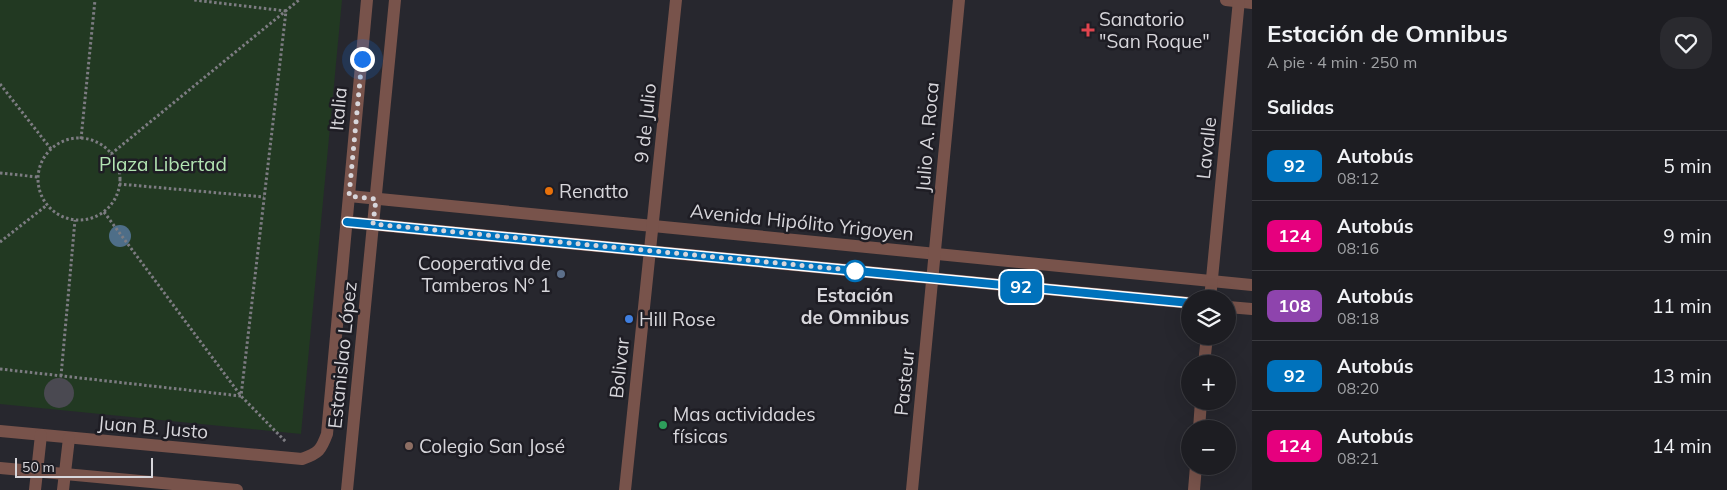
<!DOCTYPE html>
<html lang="es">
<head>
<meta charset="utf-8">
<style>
  :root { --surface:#1d1d22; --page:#2a2a2f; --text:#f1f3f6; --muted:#a0a2a5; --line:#3b3b40 }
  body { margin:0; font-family:Mulish,sans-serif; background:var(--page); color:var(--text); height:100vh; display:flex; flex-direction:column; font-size:19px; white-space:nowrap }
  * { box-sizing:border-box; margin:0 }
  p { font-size:16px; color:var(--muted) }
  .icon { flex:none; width:28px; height:28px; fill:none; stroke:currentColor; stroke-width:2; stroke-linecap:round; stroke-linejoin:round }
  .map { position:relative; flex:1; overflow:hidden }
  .sheet { display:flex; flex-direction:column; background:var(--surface); width:475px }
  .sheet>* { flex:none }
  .badge { padding:0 10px; border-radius:8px; font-size:18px; line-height:32px }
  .buttons { position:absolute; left:1181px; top:290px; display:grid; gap:10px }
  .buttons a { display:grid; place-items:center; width:55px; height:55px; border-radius:50%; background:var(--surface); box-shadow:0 5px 20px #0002,0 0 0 1px var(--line); font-size:25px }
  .scale { position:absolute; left:15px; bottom:12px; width:138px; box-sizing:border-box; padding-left:5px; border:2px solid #d7d6db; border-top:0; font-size:14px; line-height:18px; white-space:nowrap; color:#d7d6db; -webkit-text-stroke:4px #1e1d24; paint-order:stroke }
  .you { position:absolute; width:25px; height:25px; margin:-12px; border:4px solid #fff; border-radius:50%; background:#1a73e8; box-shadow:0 0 0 8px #1a73e833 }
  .map>.badge { position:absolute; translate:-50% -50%; box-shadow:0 0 0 2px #fff }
  h2 { padding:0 15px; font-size:19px; line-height:45px }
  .round { display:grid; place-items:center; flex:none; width:52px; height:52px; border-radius:20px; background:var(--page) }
  .headline { display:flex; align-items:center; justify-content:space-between; height:85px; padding:0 15px }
  h1 { font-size:24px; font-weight:700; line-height:38px }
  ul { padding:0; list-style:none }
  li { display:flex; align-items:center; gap:15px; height:70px; padding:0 15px; border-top:1px solid var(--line) }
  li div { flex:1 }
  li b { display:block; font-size:19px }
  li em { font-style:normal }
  li .badge { min-width:55px; font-weight:700; text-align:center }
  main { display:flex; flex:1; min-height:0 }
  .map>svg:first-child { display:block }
  .green { fill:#223922 }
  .water { fill:#4e6e88 }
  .building { fill:#4a4951 }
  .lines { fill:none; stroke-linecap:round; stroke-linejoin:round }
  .path { stroke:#7d7c82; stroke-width:3; stroke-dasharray:2.5 2.5; stroke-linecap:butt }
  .minor { stroke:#78534b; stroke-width:12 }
  .line-casing { stroke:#fff; stroke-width:11 }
  .line { stroke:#0072bc; stroke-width:8 }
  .walk { stroke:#d7d6db; stroke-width:5; stroke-dasharray:0 9 }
  .health-dot { fill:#e0444e; stroke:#1e1d24; stroke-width:2 }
  .food-dot { fill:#e8710a; stroke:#1e1d24; stroke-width:2 }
  .stop-dot { fill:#fff; stroke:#0072bc; stroke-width:2.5 }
  .service-dot { fill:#5c6f8a; stroke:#1e1d24; stroke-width:2 }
  .shop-dot { fill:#3f7fe0; stroke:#1e1d24; stroke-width:2 }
  .leisure-dot { fill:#2e9e5b; stroke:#1e1d24; stroke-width:2 }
  .education-dot { fill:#8d6e63; stroke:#1e1d24; stroke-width:2 }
  .labels { text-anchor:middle; stroke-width:5; stroke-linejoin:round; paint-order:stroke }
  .poi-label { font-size:19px; fill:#d7d6db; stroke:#1e1d24; text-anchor:start }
  .street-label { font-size:19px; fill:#d7d6db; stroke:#1e1d24 }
  .park-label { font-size:19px; fill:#b2e4b2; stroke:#1e1d24 }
  .stop-label { font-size:19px; font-weight:bold; fill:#d7d6db; stroke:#1e1d24 }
</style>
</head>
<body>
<main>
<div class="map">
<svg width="1252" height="490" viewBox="0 0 1252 490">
  <rect width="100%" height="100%" fill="#27272e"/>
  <path class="green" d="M0 0H342L301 434 0 404Z"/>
  <circle class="water" cx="120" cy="236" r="11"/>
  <circle class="building" cx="59" cy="393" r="15"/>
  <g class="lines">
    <g class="path">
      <path d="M0 84 51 149"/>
      <circle cx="79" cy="179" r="41"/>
      <path d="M81 139 95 0"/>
      <path d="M111 154 299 0"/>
      <path d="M0 173 38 177"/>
      <path d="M119 184 264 197"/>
      <path d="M104 212 241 396 286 442"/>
      <path d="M0 242 47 205"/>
      <path d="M0 369 241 396 286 11 194 0"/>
      <path d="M61 376 75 220"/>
    </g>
    <g class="minor">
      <path d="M1226 0 1252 3"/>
      <path d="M349 196 1252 285"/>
      <path d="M347 222 1190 303"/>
      <path d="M1210 299 1239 0"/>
      <path d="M1228 307 1252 309"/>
      <path d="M1204 364 1207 336"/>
      <path d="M1199 429 1201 401"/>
      <path d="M0 431 302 459C319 453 321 450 327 434L367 0"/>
      <path d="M0 468 237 490"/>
      <path d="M35 490 41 435"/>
      <path d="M63 490 69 438"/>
      <path d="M347 490 395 0"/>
      <path d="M625 490 676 0"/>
      <path d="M912 490 959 0"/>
      <path d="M1194 490 1196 466"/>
    </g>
  </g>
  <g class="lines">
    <defs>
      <path id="line" d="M347 222 1190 303"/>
    </defs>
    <use href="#line" class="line-casing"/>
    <use href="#line" class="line"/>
    <path class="walk" d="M362 59 349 196 376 199 373 224 860 271H855"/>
  </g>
  <path class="health-dot" d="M1085.5 22.5h5v5h5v5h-5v5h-5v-5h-5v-5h5z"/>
  <circle class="food-dot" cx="549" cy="191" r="5"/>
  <circle class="stop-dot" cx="855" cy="271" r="10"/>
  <circle class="service-dot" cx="561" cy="274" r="5"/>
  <circle class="shop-dot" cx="629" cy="319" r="5"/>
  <circle class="leisure-dot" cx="663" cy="425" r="5"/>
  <circle class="education-dot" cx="409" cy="446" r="5"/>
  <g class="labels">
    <g class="poi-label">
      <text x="1099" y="26">Sanatorio<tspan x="1099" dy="22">"San Roque"</tspan></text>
      <text x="559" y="198">Renatto</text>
      <text x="551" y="270" text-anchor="end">Cooperativa de<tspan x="551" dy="22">Tamberos N° 1</tspan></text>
      <text x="639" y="326">Hill Rose</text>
      <text x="673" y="421">Mas actividades<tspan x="673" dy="22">físicas</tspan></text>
      <text x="419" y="453">Colegio San José</text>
    </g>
    <g class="street-label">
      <text transform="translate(338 109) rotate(-85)" y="7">Italia</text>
      <text transform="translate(645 123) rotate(-84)" y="7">9 de Julio</text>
      <text transform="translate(927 137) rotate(-85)" y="7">Julio A. Roca</text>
      <text transform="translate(1206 148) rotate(-84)" y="7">Lavalle</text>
      <text transform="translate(802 222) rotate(6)" y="7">Avenida Hipólito Yrigoyen</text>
      <text transform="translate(342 355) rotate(-84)" y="7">Estanislao López</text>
      <text transform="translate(619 368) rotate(-84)" y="7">Bolivar</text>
      <text transform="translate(904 382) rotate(-84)" y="7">Pasteur</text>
      <text transform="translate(153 427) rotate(5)" y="7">Juan B. Justo</text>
    </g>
    <g class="park-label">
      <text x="163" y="171">Plaza Libertad</text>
    </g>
    <g class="stop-label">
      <text x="855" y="302">Estación<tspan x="855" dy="22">de Omnibus</tspan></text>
    </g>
  </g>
</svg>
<div class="buttons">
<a><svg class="icon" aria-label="layers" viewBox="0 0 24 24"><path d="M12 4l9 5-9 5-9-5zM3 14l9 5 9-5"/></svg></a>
<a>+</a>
<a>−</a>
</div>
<div class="scale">50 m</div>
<div class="you" style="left:362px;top:59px"></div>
<b class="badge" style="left:1021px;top:287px;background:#0072bc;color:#fff">92</b>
</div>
<section class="sheet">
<div class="headline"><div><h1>Estación de Omnibus</h1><p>A pie · 4 min · 250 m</p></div><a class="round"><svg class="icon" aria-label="heart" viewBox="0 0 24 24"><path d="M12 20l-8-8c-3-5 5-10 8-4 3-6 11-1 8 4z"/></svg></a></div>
<h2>Salidas</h2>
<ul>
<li><span class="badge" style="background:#0072bc;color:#fff">92</span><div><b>Autobús</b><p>08:12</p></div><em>5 min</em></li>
<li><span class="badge" style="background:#e6007e;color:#fff">124</span><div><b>Autobús</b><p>08:16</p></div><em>9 min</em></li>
<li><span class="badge" style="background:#8e44ad;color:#fff">108</span><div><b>Autobús</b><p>08:18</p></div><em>11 min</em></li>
<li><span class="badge" style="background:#0072bc;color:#fff">92</span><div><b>Autobús</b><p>08:20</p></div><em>13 min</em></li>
<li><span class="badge" style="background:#e6007e;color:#fff">124</span><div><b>Autobús</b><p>08:21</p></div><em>14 min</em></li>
</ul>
</section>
</main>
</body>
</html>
